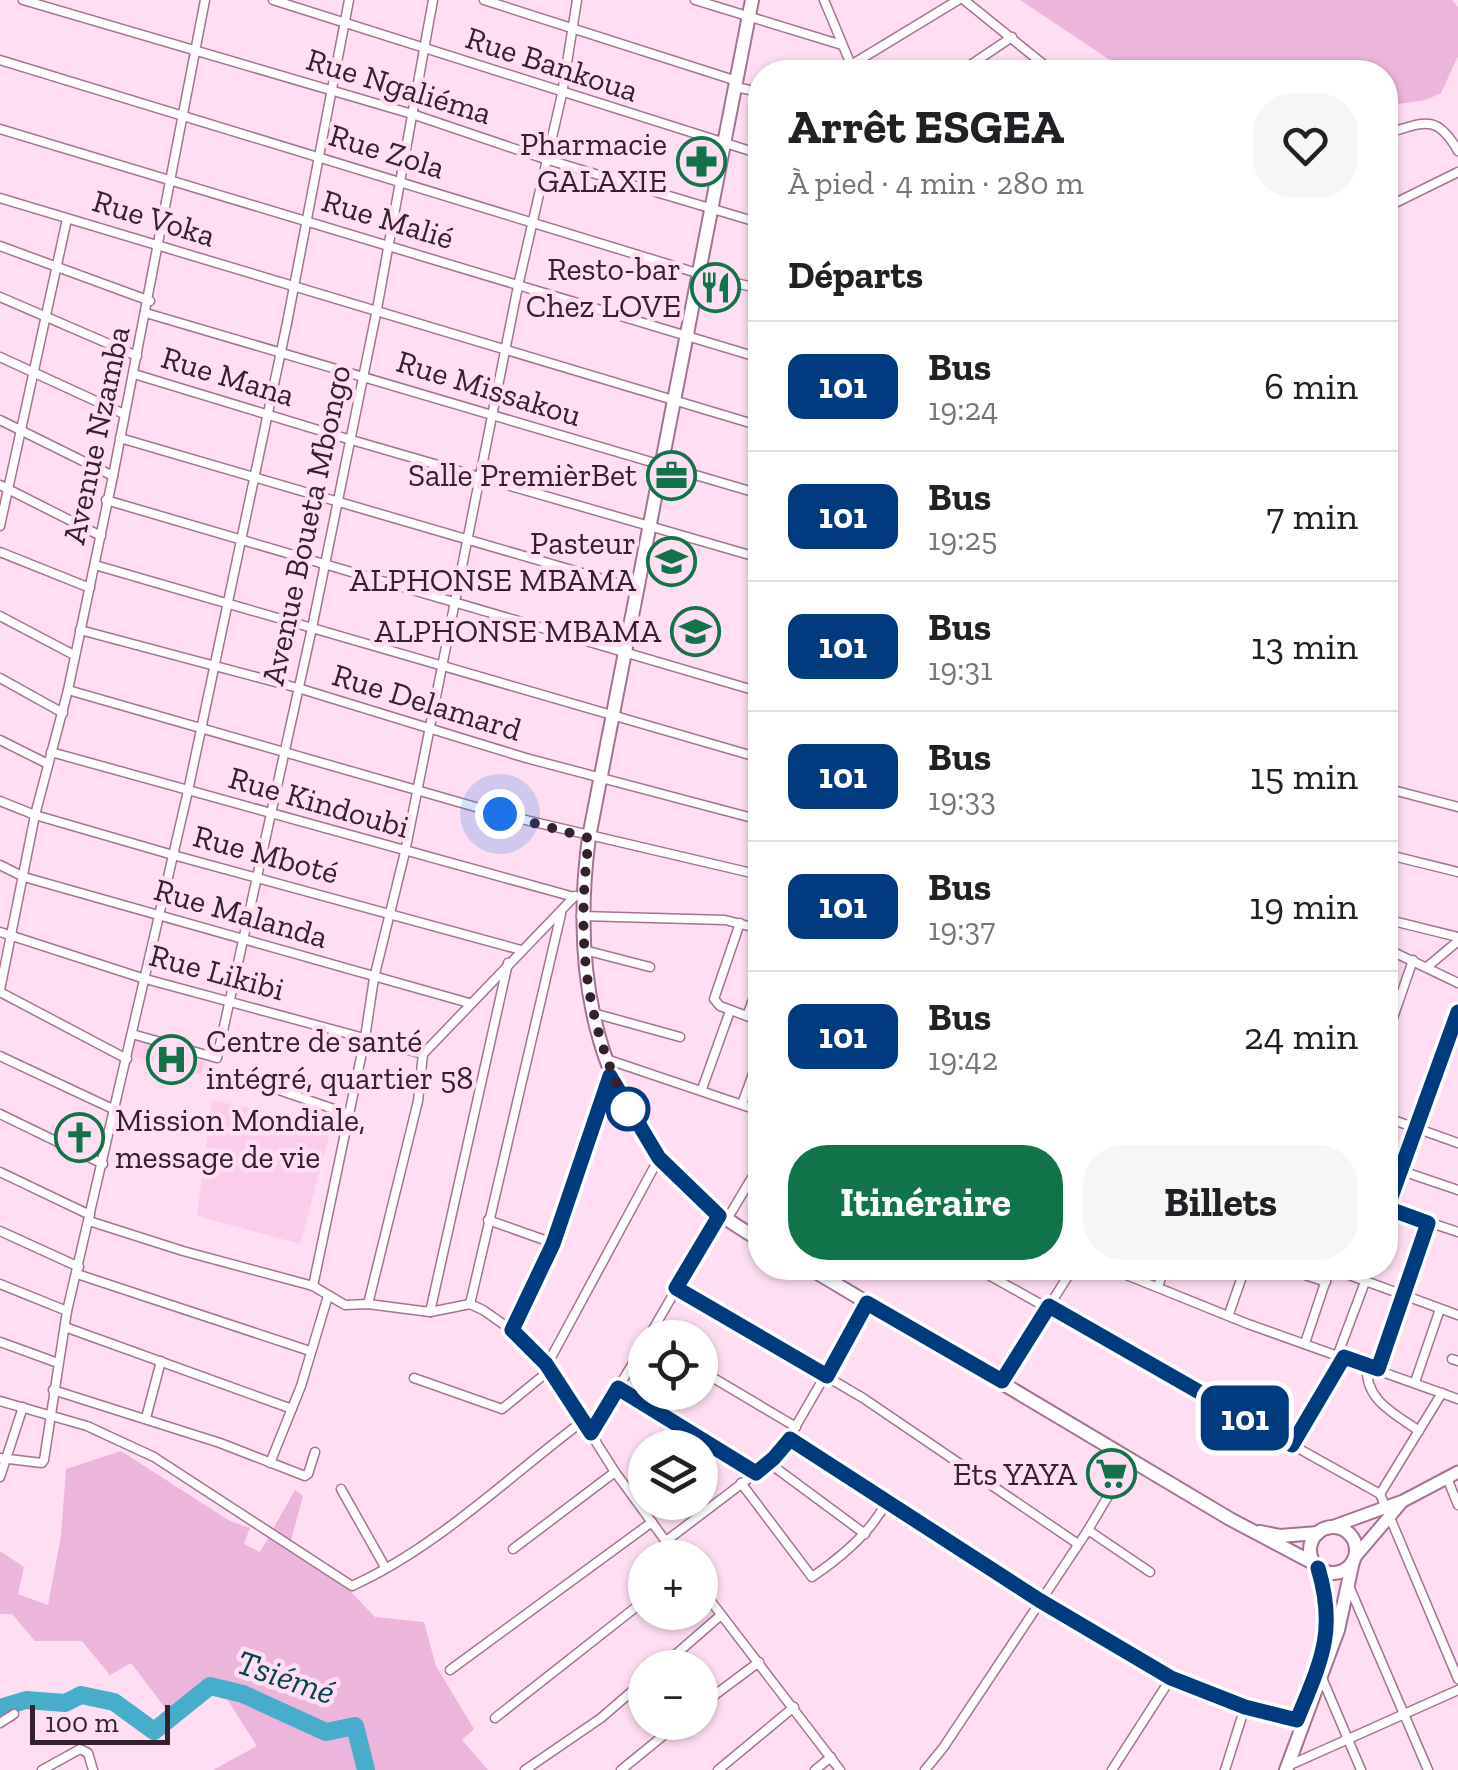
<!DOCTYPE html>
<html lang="fr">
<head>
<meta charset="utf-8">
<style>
  :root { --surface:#fff; --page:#f6f6f6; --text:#202124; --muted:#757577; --line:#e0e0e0; --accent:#107349 }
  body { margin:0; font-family:"Zilla Slab",serif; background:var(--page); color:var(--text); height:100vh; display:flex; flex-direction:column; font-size:38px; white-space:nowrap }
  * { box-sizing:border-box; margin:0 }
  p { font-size:32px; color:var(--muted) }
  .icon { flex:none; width:55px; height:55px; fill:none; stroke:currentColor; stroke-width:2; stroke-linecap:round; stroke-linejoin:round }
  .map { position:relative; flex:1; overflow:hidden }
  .side { position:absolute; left:748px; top:60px; width:650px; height:1220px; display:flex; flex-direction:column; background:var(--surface); border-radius:40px; box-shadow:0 2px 8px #0004 }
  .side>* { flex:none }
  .badge { padding:0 20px; border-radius:15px; font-size:35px; line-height:65px }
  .controls { position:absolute; left:628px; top:1320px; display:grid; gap:20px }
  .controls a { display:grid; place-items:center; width:90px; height:90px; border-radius:50%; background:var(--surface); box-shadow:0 2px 8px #0004; font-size:50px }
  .scale { position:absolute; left:30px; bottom:25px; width:140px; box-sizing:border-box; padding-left:10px; border:5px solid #34202e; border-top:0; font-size:28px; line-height:35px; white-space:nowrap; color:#34202e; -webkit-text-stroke:8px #ffdef3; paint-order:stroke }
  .you { position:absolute; width:50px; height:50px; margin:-25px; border:8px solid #fff; border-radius:50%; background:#1a73e8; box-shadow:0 0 0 15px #1a73e833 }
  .map>.badge { position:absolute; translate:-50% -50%; box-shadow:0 0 0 5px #fff }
  h2 { padding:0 40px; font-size:38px; line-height:90px }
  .round { display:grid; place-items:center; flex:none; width:105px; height:105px; border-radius:40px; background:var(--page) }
  .overview { display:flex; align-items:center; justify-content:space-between; height:170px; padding:0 40px }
  h1 { font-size:48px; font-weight:700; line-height:75px }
  .action { display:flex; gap:20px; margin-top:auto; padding:20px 40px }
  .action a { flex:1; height:115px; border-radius:40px; background:var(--accent); color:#fff; font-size:40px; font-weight:700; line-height:115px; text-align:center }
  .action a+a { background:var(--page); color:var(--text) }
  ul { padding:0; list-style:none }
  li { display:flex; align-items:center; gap:30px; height:130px; padding:0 40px; border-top:2px solid var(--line) }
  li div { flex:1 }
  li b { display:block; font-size:38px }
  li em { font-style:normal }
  li .badge { min-width:110px; font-weight:700; text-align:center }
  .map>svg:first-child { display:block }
  .built { fill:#fdccec }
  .green { fill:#edb5db }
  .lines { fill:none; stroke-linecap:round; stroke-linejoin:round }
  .river { stroke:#46aeca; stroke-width:18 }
  .minor-casing { stroke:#a37394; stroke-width:11 }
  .secondary-casing { stroke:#a37394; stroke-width:15 }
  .primary-casing { stroke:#a37394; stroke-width:16 }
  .minor { stroke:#fff; stroke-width:8 }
  .secondary { stroke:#fff; stroke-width:11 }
  .primary { stroke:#fff; stroke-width:12 }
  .line-casing { stroke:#fff; stroke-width:22 }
  .line { stroke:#003b80; stroke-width:15 }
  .walk { stroke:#34202e; stroke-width:10; stroke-dasharray:0 18 }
  .stop-dot { fill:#fff; stroke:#003b80; stroke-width:5 }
  .labels { text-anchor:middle; stroke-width:9; stroke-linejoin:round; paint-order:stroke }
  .street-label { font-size:32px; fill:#34202e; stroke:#ffdef3 }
  .poi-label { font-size:32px; fill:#34202e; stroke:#ffdef3; text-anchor:end }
  .water-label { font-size:35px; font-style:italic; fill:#014352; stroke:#ffdef3 }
</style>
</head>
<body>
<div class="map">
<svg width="1458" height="1770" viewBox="0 0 1458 1770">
  <rect width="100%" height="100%" fill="#ffdef3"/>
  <g class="built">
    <path d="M136 1036 206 1062 201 1075 132 1056Z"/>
    <path d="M212 1100 332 1126 300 1244 197 1216Z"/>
  </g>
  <g class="green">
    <path d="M1020 0H1452L1458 7V56L1441 93 1426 100 1385 106V72H1128Z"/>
    <path d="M121 1451 230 1521 250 1528 244 1544 260 1552 295 1490 303 1496 289 1547 328 1568 375 1617 424 1622 436 1666 474 1729 462 1740 488 1770H213L257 1746 220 1688 166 1709 131 1663 110 1675 82 1641H35L12 1614H0V1551L24 1567 18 1594 48 1605 61 1536 66 1469Z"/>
  </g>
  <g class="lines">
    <path class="river" d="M0 1708 26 1700 65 1703 81 1695 114 1702 154 1731 210 1686 243 1694 326 1732 355 1726 366 1770"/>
    <defs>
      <g id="minor">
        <path d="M23 0 412 114 545 159 760 223"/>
        <path d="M273 0 760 154"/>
        <path d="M484 0 734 80"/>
        <path d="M695 0 842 45"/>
        <path d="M824 0 854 72"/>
        <path d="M964 0 1053 72"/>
        <path d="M0 60 697 273 760 289"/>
        <path d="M851 65 958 0"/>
        <path d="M960 72 1012 37"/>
        <path d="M735 87 760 92"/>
        <path d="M0 129 760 358"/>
        <path d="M1385 134C1423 123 1436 112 1458 151"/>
        <path d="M0 198 760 426"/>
        <path d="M1385 208 1458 172"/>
        <path d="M0 246 150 301"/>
        <path d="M0 297 137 356"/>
        <path d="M146 313 760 494"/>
        <path d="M0 357 124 414"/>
        <path d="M134 374 348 439 760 558"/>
        <path d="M0 420 113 476"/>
        <path d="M120 438 637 589"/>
        <path d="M0 485 101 536"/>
        <path d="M106 500 760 692"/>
        <path d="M0 526 67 219"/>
        <path d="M0 552 90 588"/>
        <path d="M95 565 760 758"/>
        <path d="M0 616 74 655"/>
        <path d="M80 630 298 688 526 758 760 820"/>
        <path d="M0 678 63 713"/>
        <path d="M68 690 500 814 760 875"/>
        <path d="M0 740 48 764"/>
        <path d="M51 752 574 897"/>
        <path d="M1385 788 1458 807"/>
        <path d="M0 801 35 815 173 855 521 950"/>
        <path d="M1385 854 1458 872"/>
        <path d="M0 865 24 877 469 1003"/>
        <path d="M581 916 725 920 760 929"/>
        <path d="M1385 919 1458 937"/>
        <path d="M740 923 714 999 720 1006 760 1021"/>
        <path d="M0 932 142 978 423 1054"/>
        <path d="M1385 948 1458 983"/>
        <path d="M584 950 650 967"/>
        <path d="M1427 967 1458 941"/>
        <path d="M0 990 35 815 68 690 113 476 205 0"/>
        <path d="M0 992 127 1059"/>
        <path d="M593 1013 680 1037"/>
        <path d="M747 1016 760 980"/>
        <path d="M132 1034 217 1058 312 628 377 309 433 0"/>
        <path d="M1385 1041 1413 960"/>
        <path d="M0 1056 115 1110"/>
        <path d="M606 1059 760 1111"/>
        <path d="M256 1082 348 1114"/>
        <path d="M702 1089 730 1011"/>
        <path d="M742 1104 760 1055"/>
        <path d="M0 1114 103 1164"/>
        <path d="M1385 1117 1458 1143"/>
        <path d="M1399 1170 1458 1190"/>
        <path d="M0 1172 90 1215"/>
        <path d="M1386 1208 1458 1232"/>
        <path d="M1387 1209 1458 1012"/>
        <path d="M488 1220 553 1243"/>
        <path d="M89 1221 183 1251 313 1286 345 1305 368 1304 430 1312 470 1304 483 1310 513 1331 547 1365 615 1472 678 1558"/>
        <path d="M726 1221 760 1164"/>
        <path d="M0 1231 79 1267"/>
        <path d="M976 1268 1380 1494 1458 1679"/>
        <path d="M1109 1268 1248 1324 1458 1399"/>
        <path d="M1284 1268 1326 1282"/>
        <path d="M1330 1268 1458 1315"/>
        <path d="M77 1274 310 1351"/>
        <path d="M0 1284 67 1311"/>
        <path d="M313 1286 365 1038 374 978 405 852 518 286 562 94 577 0"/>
        <path d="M1158 1286 1165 1268"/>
        <path d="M676 1288 863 1398 1078 1544"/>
        <path d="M368 1304 418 1101 423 1054 575 896"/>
        <path d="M470 1304 561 914"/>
        <path d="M430 1312 508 963"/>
        <path d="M1229 1314 1245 1268"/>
        <path d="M65 1327 292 1409"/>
        <path d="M513 1331 553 1243 611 1076"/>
        <path d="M648 1338 719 1215"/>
        <path d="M0 1342 58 1363"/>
        <path d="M1305 1343 1330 1268"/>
        <path d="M1338 1354 1365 1282"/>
        <path d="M1452 1359 1458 1361"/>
        <path d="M547 1365 659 1158"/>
        <path d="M1367 1365C1364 1400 1394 1413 1419 1431"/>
        <path d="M1378 1369 1428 1223"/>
        <path d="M700 1370 796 1427"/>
        <path d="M414 1378 502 1409 550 1370"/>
        <path d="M1002 1381 1073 1268"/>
        <path d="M1415 1382 1440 1309"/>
        <path d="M618 1388 756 1473"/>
        <path d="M53 1390 220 1443 305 1476 308 1474 315 1452"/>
        <path d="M0 1401 87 1426 154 1457 352 1586C438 1547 508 1477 583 1421"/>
        <path d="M146 1418 161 1361"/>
        <path d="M591 1433 645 1343"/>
        <path d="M790 1439C859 1483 927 1528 996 1572 1095 1636 1181 1692 1297 1719"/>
        <path d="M1292 1445 1344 1357"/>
        <path d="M0 1458 42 1463 44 1460 67 1311 188 791 287 323 349 0"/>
        <path d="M270 1463 301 1386 328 1296"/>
        <path d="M769 1463 865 1534"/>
        <path d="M0 1477 23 1407"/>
        <path d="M1447 1478 1458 1505"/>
        <path d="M741 1483 812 1577C840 1558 871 1533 887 1501"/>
        <path d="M341 1489 385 1567"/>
        <path d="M1380 1494 1442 1393"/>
        <path d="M1088 1530 1150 1572"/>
        <path d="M666 1541 769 1463 782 1450 867 1303"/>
        <path d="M513 1549 615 1472"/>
        <path d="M1349 1586 1428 1770"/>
        <path d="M700 1587 840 1770"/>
        <path d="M660 1668 721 1615"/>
        <path d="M450 1670 652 1522"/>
        <path d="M1322 1678 1361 1770"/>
        <path d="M700 1706 759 1662"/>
        <path d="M495 1718 645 1600"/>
        <path d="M0 1723 14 1714"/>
        <path d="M1288 1762 1290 1765 1458 1690"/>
        <path d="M42 1770 80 1749 88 1753 93 1770"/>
        <path d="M525 1770 601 1718 645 1680"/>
        <path d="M621 1770 680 1722"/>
        <path d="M718 1770 794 1707"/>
        <path d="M815 1770 831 1757"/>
        <path d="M925 1770 943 1748 1088 1530 1130 1459"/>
        <path d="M1112 1770 1171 1678"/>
        <path d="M1225 1770 1245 1707"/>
      </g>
      <g id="secondary">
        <path d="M1329 1528 1403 1501 1458 1472"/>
        <path d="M1355 1557 1401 1503"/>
      </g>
      <g id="primary">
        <path d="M752 0 589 837C567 1002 608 1154 760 1240"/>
        <path d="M809 1268 1230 1519 1315 1564"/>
        <circle cx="1333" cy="1550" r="23"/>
        <path d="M1260 1532 1280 1536 1318 1533"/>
        <path d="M1319 1568 1329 1615 1325 1643"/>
        <path d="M1286 1770 1338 1630 1353 1561"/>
      </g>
    </defs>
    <use href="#minor" class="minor-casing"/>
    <use href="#secondary" class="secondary-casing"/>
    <use href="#primary" class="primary-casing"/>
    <use href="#minor" class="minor"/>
    <use href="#secondary" class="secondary"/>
    <use href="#primary" class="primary"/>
  </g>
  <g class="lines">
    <defs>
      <path id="line" d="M1318 1568C1337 1631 1321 1661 1297 1720L1245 1707 1171 1678 1039 1600 790 1439 774 1458 756 1473 618 1388 591 1433 546 1364 512 1330 553 1244 610 1076 659 1158 719 1216 676 1288 827 1376 867 1303 1002 1381 1049 1306 1292 1445 1344 1357 1378 1369 1428 1223 1387 1208 1458 1012"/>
    </defs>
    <use href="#line" class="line-casing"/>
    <use href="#line" class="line"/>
    <path class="walk" d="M500 814 589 838C576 940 584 1023 632 1116L628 1109"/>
  </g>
  <defs>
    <symbol id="pharmacy-ring" viewBox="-11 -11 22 22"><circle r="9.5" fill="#ffdef3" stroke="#107349" stroke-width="1.5"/><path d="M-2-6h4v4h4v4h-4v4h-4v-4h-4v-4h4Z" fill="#107349"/></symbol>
    <symbol id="restaurant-ring" viewBox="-11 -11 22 22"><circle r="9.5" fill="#ffdef3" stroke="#107349" stroke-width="1.5"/><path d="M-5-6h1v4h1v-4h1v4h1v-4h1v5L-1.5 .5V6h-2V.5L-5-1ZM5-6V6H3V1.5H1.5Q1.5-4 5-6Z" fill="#107349"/></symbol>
    <symbol id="office-ring" viewBox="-11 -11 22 22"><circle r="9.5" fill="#ffdef3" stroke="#107349" stroke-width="1.5"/><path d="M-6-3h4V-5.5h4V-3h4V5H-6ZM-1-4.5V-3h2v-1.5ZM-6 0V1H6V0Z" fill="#107349"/></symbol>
    <symbol id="school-ring" viewBox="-11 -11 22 22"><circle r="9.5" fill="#ffdef3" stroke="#107349" stroke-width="1.5"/><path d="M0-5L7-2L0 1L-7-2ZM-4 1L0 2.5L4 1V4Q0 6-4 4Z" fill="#107349"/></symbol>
    <symbol id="hospital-ring" viewBox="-11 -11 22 22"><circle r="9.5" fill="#ffdef3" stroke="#107349" stroke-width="1.5"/><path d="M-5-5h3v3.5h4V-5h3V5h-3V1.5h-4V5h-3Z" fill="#107349"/></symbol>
    <symbol id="church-ring" viewBox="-11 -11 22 22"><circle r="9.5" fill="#ffdef3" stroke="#107349" stroke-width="1.5"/><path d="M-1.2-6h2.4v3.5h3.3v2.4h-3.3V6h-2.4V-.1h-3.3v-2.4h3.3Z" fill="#107349"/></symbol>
    <symbol id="supermarket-ring" viewBox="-11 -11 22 22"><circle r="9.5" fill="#ffdef3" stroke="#107349" stroke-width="1.5"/><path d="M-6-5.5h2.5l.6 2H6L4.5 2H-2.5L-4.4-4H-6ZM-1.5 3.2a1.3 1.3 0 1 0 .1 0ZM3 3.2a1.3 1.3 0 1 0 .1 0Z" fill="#107349"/></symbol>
  </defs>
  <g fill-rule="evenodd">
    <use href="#pharmacy-ring" x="674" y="134" width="55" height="55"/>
    <use href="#restaurant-ring" x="688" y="260" width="55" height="55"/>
    <use href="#office-ring" x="644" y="448" width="55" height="55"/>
    <use href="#school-ring" x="644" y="534" width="55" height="55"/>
    <use href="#school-ring" x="668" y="604" width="55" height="55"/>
    <use href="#hospital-ring" x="144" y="1032" width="55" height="55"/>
    <use href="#church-ring" x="52" y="1110" width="55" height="55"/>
    <use href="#supermarket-ring" x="1084" y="1446" width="55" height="55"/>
  </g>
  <circle class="stop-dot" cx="628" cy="1109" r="20"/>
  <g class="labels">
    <g class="street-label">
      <text transform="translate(552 64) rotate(18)" y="11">Rue Bankoua</text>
      <text transform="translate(399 86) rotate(17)" y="11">Rue Ngaliéma</text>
      <text transform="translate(387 151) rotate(17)" y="11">Rue Zola</text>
      <text transform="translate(154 218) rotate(17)" y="11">Rue Voka</text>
      <text transform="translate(388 219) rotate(17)" y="11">Rue Malié</text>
      <text transform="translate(228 376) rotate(17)" y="11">Rue Mana</text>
      <text transform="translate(489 388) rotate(17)" y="11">Rue Missakou</text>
      <text transform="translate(96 435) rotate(-78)" y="11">Avenue Nzamba</text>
      <text transform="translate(306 525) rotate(-78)" y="11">Avenue Boueta Mbongo</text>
      <text transform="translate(427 702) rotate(17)" y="11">Rue Delamard</text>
      <text transform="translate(319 802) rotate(16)" y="11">Rue Kindoubi</text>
      <text transform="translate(266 854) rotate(15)" y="11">Rue Mboté</text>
      <text transform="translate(241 913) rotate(16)" y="11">Rue Malanda</text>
      <text transform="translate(217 972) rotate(15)" y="11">Rue Likibi</text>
    </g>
    <g class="poi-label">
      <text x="667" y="155">Pharmacie<tspan x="667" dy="37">GALAXIE</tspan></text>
      <text x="681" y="280">Resto-bar<tspan x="681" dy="37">Chez LOVE</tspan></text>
      <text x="637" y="486">Salle PremièrBet</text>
      <text x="636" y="554">Pasteur<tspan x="636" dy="37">ALPHONSE MBAMA</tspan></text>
      <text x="661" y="642">ALPHONSE MBAMA</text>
      <text x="206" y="1052" text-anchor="start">Centre de santé<tspan x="206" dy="37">intégré, quartier 58</tspan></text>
      <text x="115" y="1131" text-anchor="start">Mission Mondiale,<tspan x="115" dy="37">message de vie</tspan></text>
      <text x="1077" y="1485">Ets YAYA</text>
    </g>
    <g class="water-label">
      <text transform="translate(286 1677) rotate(19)" y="12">Tsiémé</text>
    </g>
  </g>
</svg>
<div class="controls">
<a><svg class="icon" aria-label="locate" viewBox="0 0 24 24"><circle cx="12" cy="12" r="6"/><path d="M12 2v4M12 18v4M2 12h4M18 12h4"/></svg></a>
<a><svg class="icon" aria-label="layers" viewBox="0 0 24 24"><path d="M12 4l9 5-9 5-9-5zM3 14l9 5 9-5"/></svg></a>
<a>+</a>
<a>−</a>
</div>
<div class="scale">100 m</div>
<div class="you" style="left:500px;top:814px"></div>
<b class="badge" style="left:1245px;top:1418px;background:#003b80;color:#fff">101</b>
<section class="side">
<div class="overview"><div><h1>Arrêt ESGEA</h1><p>À pied · 4 min · 280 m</p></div><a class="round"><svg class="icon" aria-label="heart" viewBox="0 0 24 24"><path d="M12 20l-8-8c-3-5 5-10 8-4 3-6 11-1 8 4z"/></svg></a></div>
<h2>Départs</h2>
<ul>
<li><span class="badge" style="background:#003b80;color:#fff">101</span><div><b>Bus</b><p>19:24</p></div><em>6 min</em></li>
<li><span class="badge" style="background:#003b80;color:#fff">101</span><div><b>Bus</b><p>19:25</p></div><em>7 min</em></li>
<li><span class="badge" style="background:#003b80;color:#fff">101</span><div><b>Bus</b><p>19:31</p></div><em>13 min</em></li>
<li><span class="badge" style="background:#003b80;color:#fff">101</span><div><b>Bus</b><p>19:33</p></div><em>15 min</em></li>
<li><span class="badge" style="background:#003b80;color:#fff">101</span><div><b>Bus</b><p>19:37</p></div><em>19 min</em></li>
<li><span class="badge" style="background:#003b80;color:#fff">101</span><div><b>Bus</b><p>19:42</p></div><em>24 min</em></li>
</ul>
<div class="action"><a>Itinéraire</a><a>Billets</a></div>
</section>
</div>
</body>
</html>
